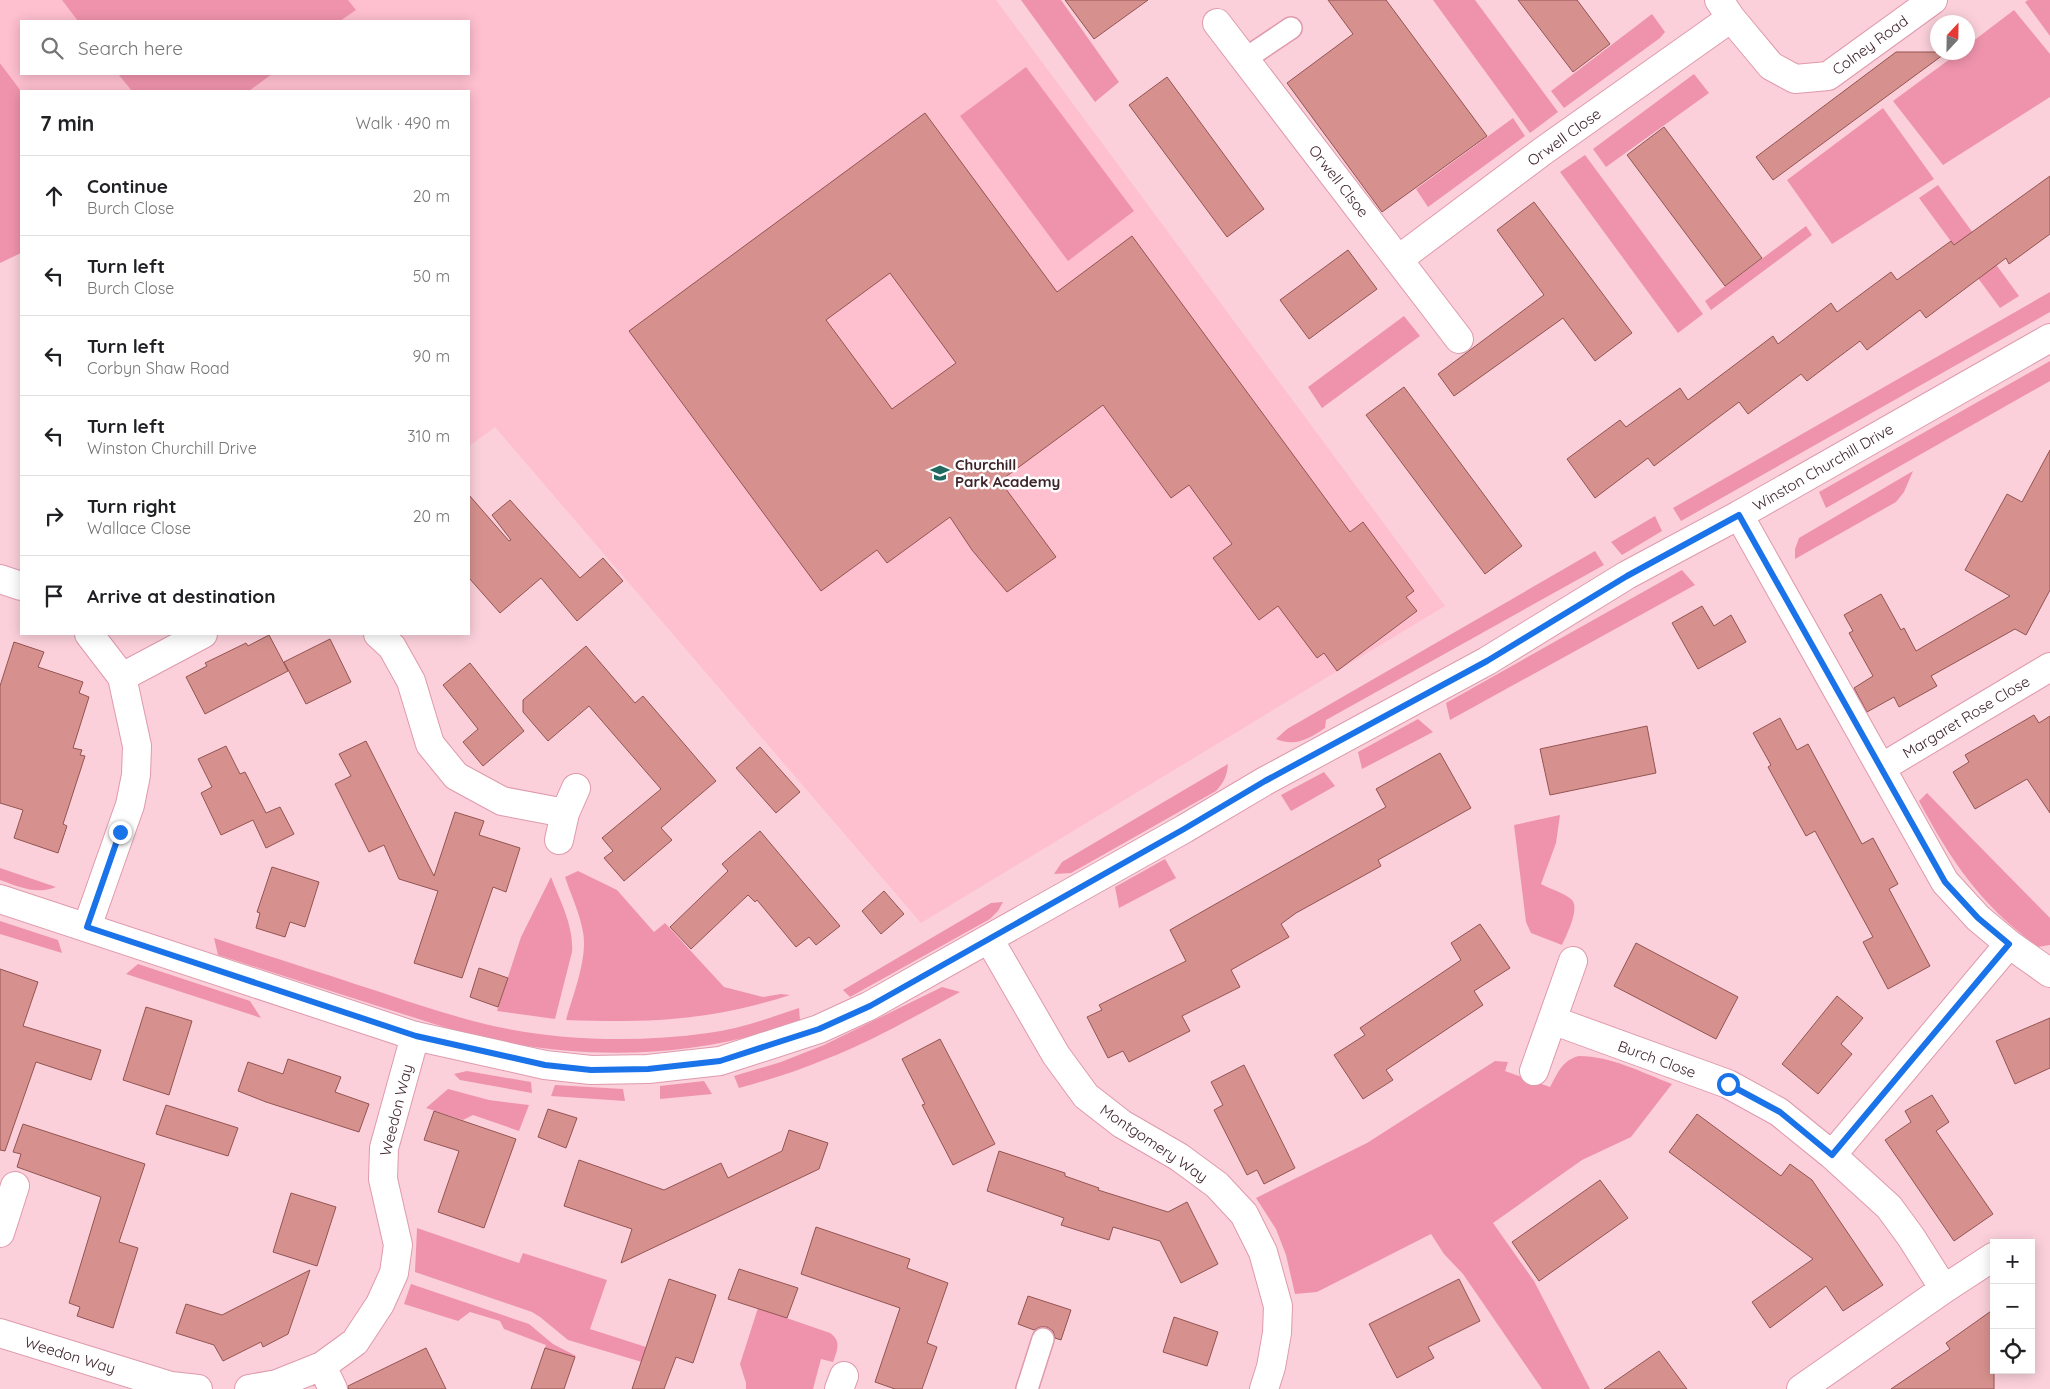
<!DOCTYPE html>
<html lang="en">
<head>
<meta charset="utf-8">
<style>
	:root { --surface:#fff; --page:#f2f2f2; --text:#202124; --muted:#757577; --line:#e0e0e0 }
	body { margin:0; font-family:Quicksand,sans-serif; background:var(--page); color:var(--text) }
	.controls { position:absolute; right:15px; bottom:15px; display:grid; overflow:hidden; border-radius:0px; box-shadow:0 2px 12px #0003 }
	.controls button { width:45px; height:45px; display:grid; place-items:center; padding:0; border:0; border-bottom:1px solid var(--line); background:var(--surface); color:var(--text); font:25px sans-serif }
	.compass { position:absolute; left:1930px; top:15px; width:45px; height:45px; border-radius:50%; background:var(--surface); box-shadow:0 2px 12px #0003; rotate:22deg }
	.stop { position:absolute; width:15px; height:15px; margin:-11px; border:4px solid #1a73e8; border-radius:50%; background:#fff }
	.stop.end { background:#1a73e8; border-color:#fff; box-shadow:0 1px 5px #0008 }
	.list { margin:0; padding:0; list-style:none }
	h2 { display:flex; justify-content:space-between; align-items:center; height:65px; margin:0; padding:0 20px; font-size:21px }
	h2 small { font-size:16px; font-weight:400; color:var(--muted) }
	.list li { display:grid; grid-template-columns:32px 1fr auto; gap:15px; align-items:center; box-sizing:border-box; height:80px; padding:0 20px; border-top:1px solid var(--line) }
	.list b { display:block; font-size:19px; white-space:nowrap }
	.list p { margin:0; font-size:16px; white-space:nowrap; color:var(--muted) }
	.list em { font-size:16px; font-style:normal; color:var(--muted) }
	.icon { flex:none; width:28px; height:28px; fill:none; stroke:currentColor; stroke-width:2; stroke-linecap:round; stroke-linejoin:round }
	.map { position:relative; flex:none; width:2050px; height:1389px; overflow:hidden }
	.search { position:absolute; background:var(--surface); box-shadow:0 2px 12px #0003; left:20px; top:20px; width:450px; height:55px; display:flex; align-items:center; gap:12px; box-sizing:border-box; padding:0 18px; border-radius:0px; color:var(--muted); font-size:19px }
	.panel { position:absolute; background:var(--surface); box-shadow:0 2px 12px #0003; left:20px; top:90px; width:450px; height:545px; border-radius:0px }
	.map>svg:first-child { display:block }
	.built { fill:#febfcf; fill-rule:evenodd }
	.green { fill:#ef93ac }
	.building { fill:#d6918e; stroke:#935452; fill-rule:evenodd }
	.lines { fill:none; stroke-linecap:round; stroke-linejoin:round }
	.lane-casing { stroke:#df9aac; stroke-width:24 }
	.street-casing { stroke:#df9aac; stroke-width:30 }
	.secondary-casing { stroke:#df9aac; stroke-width:30 }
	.lane { stroke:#fff; stroke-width:21 }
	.street { stroke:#fff; stroke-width:28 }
	.secondary { stroke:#fff; stroke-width:28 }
	.route { stroke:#1a73e8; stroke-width:6 }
	.labels { text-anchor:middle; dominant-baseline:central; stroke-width:5; stroke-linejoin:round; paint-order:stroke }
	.street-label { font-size:15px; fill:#3d232a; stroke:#fefefe }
	.poi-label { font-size:15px; font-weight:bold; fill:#3d232a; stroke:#fefefe; text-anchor:start }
</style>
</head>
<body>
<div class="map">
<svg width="2050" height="1389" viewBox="0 0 2050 1389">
	<rect width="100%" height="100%" fill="#fbd0da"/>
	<path class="built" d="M0 0H996L1445 606 921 923 495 427 469 446V91H21L0 62ZM21 21H469V74H21Z"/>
	<path class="green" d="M62 0H348L356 10 340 21H78Z
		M1021 0H1061L1119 82 1095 102Z
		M1433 0H1475L1558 112 1530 133Z
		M2028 0H2050V36L2025 2Z
		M2014 10 2050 54V97L1943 165 1893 101 1958 53 1968 52V45Z
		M1652 14 1665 32 1660 38 1564 108 1551 91Z
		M0 63 21 91V253L0 263Z
		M1026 67 1134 211 1068 261 960 116Z
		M118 74H272L249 91H132Z
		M1694 74 1709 93 1606 167 1593 149Z
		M1883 108 1934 179 1832 244 1787 180Z
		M1513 118 1525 136 1428 207 1416 189Z
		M1585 155 1703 314 1678 333 1560 172Z
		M1938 185 2019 296 2000 308 1919 198Z
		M1806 226 1812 235 1711 310 1705 301Z
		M2050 292V312L1681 521 1673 508Z
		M1404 316 1420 336 1322 408 1308 387Z
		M2050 361V381L1826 508 1819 492Z
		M1913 471 1904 492 1896 502 1795 559V549L1799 538Z
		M1655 516 1662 531 1622 555 1611 542Z
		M1595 551 1604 565 1326 720 1325 728C1309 739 1295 747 1276 739L1287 729Z
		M1682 570 1695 585 1450 720 1446 703Z
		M1418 719 1433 732 1362 769 1358 752Z
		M1228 764C1227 776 1224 782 1216 791L1071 873 1054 874 1062 862Z
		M1324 772 1335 786 1291 811 1281 795Z
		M1927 793 2050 918V945L2038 947C1981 905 1952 863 1919 801Z
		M1560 815 1556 843 1541 884C1550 889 1565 893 1572 900 1580 909 1566 936 1562 945L1531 933 1526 922 1514 825Z
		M1165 859 1176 878 1119 908 1115 887Z
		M0 868 56 887C36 895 20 887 0 880Z
		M578 871 617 890 654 932 665 923 724 987 763 997 781 994 790 995C710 1021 649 1023 566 1020 573 995 588 958 583 932 580 914 571 895 565 877Z
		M551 877C560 901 574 926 572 952L555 1019 497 1011 521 937Z
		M1003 902 998 911 990 919 850 997 843 990 991 903Z
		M0 921 58 940 62 953 0 934Z
		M214 938C261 954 308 968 355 984 399 998 443 1014 489 1025 560 1041 636 1043 708 1033 739 1029 769 1018 799 1008L800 1020C709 1055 610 1060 514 1044 471 1037 429 1022 387 1009 331 991 274 973 218 955Z
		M138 964 250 1001 261 1018 126 974Z
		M942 987 960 992C917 1015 873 1041 826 1059 798 1071 768 1080 739 1088L734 1076 781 1062 824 1045Z
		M1579 1056C1611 1056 1643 1073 1672 1084L1631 1137 1582 1160 1493 1223 1534 1281 1590 1389H1542L1463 1274 1444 1254 1431 1234 1317 1292 1295 1294 1286 1255 1276 1229 1256 1198 1367 1143 1495 1061 1508 1062 1505 1071 1550 1087C1558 1073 1562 1060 1579 1056Z
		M467 1071 531 1082 532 1093 460 1080 454 1074Z
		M704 1081 712 1094 660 1099V1086Z
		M555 1085 623 1089 625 1101 551 1096Z
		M448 1089 489 1100 529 1105 519 1131 473 1115 463 1120 426 1108Z
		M417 1228 519 1263 523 1253 607 1280 590 1329 646 1347 642 1362 568 1340 540 1317 532 1312 415 1272Z
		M411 1284 529 1324 553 1344 576 1356 575 1357 545 1348 546 1345 504 1329 500 1321 470 1312 458 1321 404 1304Z
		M758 1308 830 1333C842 1341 837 1351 833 1362L821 1359 813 1389H746V1383L740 1364Z"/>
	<path class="building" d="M1065 0H1148L1094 39Z
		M1328 0H1386L1487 136 1382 212 1287 83 1353 34Z
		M1518 0H1577L1610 44 1573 72Z
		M1896 52H1947L1773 180 1756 157Z
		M1167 77 1264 209 1227 237 1129 105Z
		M925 113 1057 292 1132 236 1350 532 1363 522 1414 591 1406 597 1417 611 1337 671 1324 653 1317 658 1278 606 1259 620 1213 558 1232 544 1189 485 1171 498 1103 405 1000 481 1056 557 1007 592 972 550 950 517 887 563 877 550 821 591 629 331ZM890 273 956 363 892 409 826 320Z
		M1664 127 1762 258 1725 286 1627 155Z
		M2050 176V234L2009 264 2006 258 1926 318 1920 310 1867 350 1860 341 1807 381 1801 374 1748 414 1739 402 1654 466 1648 458 1595 498 1567 459 1620 420 1626 427 1680 388 1688 400 1773 336 1778 344 1831 303 1837 312 1891 272 1897 280 1951 241 1954 245Z
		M1534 202 1632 333 1595 361 1563 318 1454 396 1438 374 1544 295 1497 230Z
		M1348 250 1377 289 1309 339 1280 300Z
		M1404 387 1522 546 1485 574 1366 415Z
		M2050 450V590L2026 635 2015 629 1931 676 1937 686 1899 707 1894 697 1867 712 1854 688 1873 676 1849 633 1853 631 1844 615 1881 594 1901 630 1904 628 1916 651 2010 596 1965 570 2007 494 2022 502Z
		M469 495 509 541 511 540 492 515 510 500 580 578 603 558 623 581 577 621 541 578 500 613 469 578Z
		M1702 606 1714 626 1731 615 1746 642 1698 669 1672 623Z
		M269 635 288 671 205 714 186 677 207 666 205 663 246 643 248 646Z
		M330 639 351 682 306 704 284 662Z
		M14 642 44 652 38 667 83 682 79 693 89 697 73 748 82 750 80 755 85 756 63 824 67 826 58 853 14 838 23 810 0 803V686Z
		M586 646 635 703 643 696 716 781 661 828 672 840 624 881 604 858 613 851 602 838 661 789 589 706 548 741 523 712V700Z
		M470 663 524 731 483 766 463 742 478 729 443 685Z
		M2034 715 2039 723 2050 716V813L2027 779 1975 809 1953 772 1969 762 1965 755Z
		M1780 718 1797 750 1808 744 1862 844 1873 838 1898 884 1889 889 1930 966 1888 989 1863 942 1873 937 1815 831 1806 836 1768 767 1771 765 1753 733Z
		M1647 726 1656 773 1550 795 1540 749Z
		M366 741 434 876 455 812 484 821 479 835 520 848 506 892 493 887 462 978 414 963 438 891 399 879 384 845 369 852 335 784 351 776 339 754Z
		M226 746 240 774 245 772 266 813 280 807 294 834 266 848 253 820 221 835 201 793 212 787 198 759Z
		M760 747 800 792 776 813 736 768Z
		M1440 753 1471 808 1378 860 1381 866 1296 913 1281 924 1289 937 1231 970 1240 987 1182 1016 1190 1031 1129 1062 1123 1051 1108 1058 1087 1017 1102 1010 1099 1005 1186 961 1170 930 1386 807 1376 789Z
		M760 831 840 926 816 945 809 937 796 947 757 900 755 902 748 895 691 949 670 927 728 871 722 864Z
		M272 867 319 882 305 927 290 922 285 937 256 928 260 913 257 912Z
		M884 891 904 914 881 934 862 911Z
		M1480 924 1510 968 1474 991 1483 1005 1386 1070 1393 1080 1363 1099 1334 1055 1365 1035 1360 1028 1461 960 1451 943Z
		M1636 943 1738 997 1716 1039 1614 986Z
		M479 968 508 978 498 1007 470 997Z
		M0 969 38 982 23 1026 101 1050 91 1080 36 1062 5 1151 0 1150Z
		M1837 996 1863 1018 1841 1044 1852 1054 1818 1094 1782 1064Z
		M146 1007 192 1021 169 1095 123 1080Z
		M2050 1018V1068L2015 1084 1996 1041Z
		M940 1039 995 1144 953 1165 922 1105 925 1104 902 1059Z
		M288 1059 341 1077 335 1092 369 1104 359 1132 266 1102 238 1091 248 1062 283 1074Z
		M1244 1065 1295 1168 1264 1184 1257 1170 1247 1175 1214 1110 1223 1105 1211 1082Z
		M1932 1095 1949 1122 1936 1131 1993 1214 1954 1241 1885 1140 1911 1122 1905 1111Z
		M166 1105 238 1128 228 1156 156 1134Z
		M548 1109 577 1118 566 1148 538 1137Z
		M434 1111 516 1139 484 1228 438 1212 459 1151 424 1140Z
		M1697 1114 1781 1176 1790 1164 1812 1180 1883 1285 1843 1311 1826 1286 1770 1328 1752 1302 1813 1259 1669 1152Z
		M23 1124 145 1164 119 1242 138 1248 113 1328 77 1316 80 1307 69 1303 101 1197 17 1167 21 1154 13 1152Z
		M789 1130 828 1143 819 1169 621 1263 632 1229 564 1206 579 1160 664 1190 721 1163 728 1178 782 1151Z
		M999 1151 1065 1173V1176L1099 1188 1098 1190 1168 1212 1187 1202 1218 1264 1181 1283 1160 1241 1113 1227 1109 1240 1061 1225 1064 1218 987 1191Z
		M1600 1180 1628 1218 1539 1281 1512 1242Z
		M291 1193 336 1207 317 1266 273 1252Z
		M816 1227 910 1259 907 1268 948 1283 927 1343 937 1347 922 1389H895L875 1382 900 1308 801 1274Z
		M739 1269 798 1288 787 1318 728 1299Z
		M310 1270 288 1334 263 1347 261 1342 223 1361 214 1345 176 1333 186 1304 222 1315Z
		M669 1279 716 1295 693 1363 676 1357 664 1389H632Z
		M1459 1279 1480 1321 1428 1347 1434 1358 1397 1378 1369 1324Z
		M1028 1296 1071 1310 1061 1340 1055 1338 1053 1331 1047 1327H1040L1034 1330 1018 1324Z
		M1994 1309V1389H1891L1950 1349 1946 1343Z
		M1174 1317 1218 1332 1207 1366 1163 1352Z
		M426 1348 446 1389H348V1386Z
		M545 1348 575 1357 564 1389H531Z
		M1659 1351 1687 1389H1604Z"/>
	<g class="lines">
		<g class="lane-casing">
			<path id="lane" d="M1245 59 1291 28
				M1027 1389 1043 1339"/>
		</g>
		<g class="street-casing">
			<path id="street" d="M1719 0 1731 18 1771 66 1795 79 1828 76 1933 0
				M1217 23 1459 339
				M1399 259 1543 151 1731 18
				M1739 515 1945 882 1978 918 2009 944 2050 973
				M0 579 21 586
				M378 634 392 647 411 681 430 744 456 776 502 801 565 813 576 788
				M122 677 203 634
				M1881 768 2050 667
				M559 840 565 813
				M87 927 130 805 136 775 137 746 122 677 89 634
				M989 939 1056 1055 1086 1096 1122 1124 1179 1157 1217 1185 1244 1214 1263 1252 1278 1306 1277 1333 1271 1367 1264 1389
				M1552 1020 1728 1084 1779 1112 1832 1155 1889 1207 1911 1237 1944 1289
				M1534 1071 1573 961
				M1832 1155 2009 944
				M0 1233 15 1186
				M0 1333 171 1386 198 1389
				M322 1366 333 1389
				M249 1389 277 1384 322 1366 355 1342 380 1304 394 1273 398 1245 383 1179 384 1148 415 1036
				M839 1389 844 1376
				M1801 1389 1944 1289 1993 1257"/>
		</g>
		<g class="secondary-casing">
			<path id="secondary" d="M0 899 415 1036 545 1065 591 1070 648 1069 720 1061 819 1029 869 1006 1184 829 1265 781 1487 661 1627 575 1739 515 2050 338"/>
		</g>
		<use href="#lane" class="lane"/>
		<use href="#street" class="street"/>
		<use href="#secondary" class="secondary"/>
	</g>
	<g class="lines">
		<path class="route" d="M120 832 87 927 416 1036 545 1065 591 1070 648 1069 720 1061 819 1029 870 1006 1184 829 1265 781 1487 661 1627 576 1739 515 1945 882 1978 918 2009 944 1832 1155 1780 1112 1728 1084"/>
	</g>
	<defs>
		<g id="school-bare" transform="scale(1.5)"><path d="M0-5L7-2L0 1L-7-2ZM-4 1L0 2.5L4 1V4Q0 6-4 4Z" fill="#21695f" stroke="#fefefe" stroke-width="2.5" paint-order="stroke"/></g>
	</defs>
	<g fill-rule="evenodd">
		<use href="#school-bare" x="940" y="473"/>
	</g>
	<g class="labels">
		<g class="street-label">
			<text transform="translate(1870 45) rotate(-36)">Colney Road</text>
			<text transform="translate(1564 137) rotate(-36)">Orwell Close</text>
			<text transform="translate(1339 181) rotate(52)">Orwell Clsoe</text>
			<text transform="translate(1823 467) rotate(-30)">Winston Churchill Drive</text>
			<text transform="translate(1966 717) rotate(-31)">Margaret Rose Close</text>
			<text transform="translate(1657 1059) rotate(20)">Burch Close</text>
			<text transform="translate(396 1110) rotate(-76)">Weedon Way</text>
			<text transform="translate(1154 1143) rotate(34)">Montgomery Way</text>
			<text transform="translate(70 1355) rotate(17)">Weedon Way</text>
		</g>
		<g class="poi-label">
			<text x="955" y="464">Churchill<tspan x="955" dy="17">Park Academy</tspan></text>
		</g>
	</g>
</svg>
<div class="controls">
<button>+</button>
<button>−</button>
<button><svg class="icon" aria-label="locate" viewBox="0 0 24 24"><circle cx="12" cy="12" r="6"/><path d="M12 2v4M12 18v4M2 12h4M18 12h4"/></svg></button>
</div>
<svg class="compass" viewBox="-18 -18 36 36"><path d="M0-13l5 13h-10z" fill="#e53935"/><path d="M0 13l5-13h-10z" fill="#757577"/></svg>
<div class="stop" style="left:1728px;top:1084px"></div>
<div class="stop end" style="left:120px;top:832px"></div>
<div class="search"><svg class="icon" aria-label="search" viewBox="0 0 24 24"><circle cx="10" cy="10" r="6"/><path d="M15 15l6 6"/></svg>Search here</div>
<section class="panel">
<h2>7 min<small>Walk · 490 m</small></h2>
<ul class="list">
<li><svg class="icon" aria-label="ahead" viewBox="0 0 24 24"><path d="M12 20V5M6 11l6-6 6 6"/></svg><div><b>Continue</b><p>Burch Close</p></div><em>20 m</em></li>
<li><svg class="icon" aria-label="left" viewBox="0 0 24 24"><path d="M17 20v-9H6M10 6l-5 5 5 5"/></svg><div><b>Turn left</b><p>Burch Close</p></div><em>50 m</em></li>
<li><svg class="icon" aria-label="left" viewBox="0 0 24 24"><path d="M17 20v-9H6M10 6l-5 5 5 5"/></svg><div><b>Turn left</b><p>Corbyn Shaw Road</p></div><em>90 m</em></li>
<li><svg class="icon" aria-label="left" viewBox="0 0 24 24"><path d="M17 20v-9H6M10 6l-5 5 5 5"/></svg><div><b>Turn left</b><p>Winston Churchill Drive</p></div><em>310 m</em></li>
<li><svg class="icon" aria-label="right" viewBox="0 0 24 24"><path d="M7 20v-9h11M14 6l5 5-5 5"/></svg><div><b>Turn right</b><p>Wallace Close</p></div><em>20 m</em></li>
<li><svg class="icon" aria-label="arrive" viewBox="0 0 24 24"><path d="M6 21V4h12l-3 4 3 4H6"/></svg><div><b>Arrive at destination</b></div></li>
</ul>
</section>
</div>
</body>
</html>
